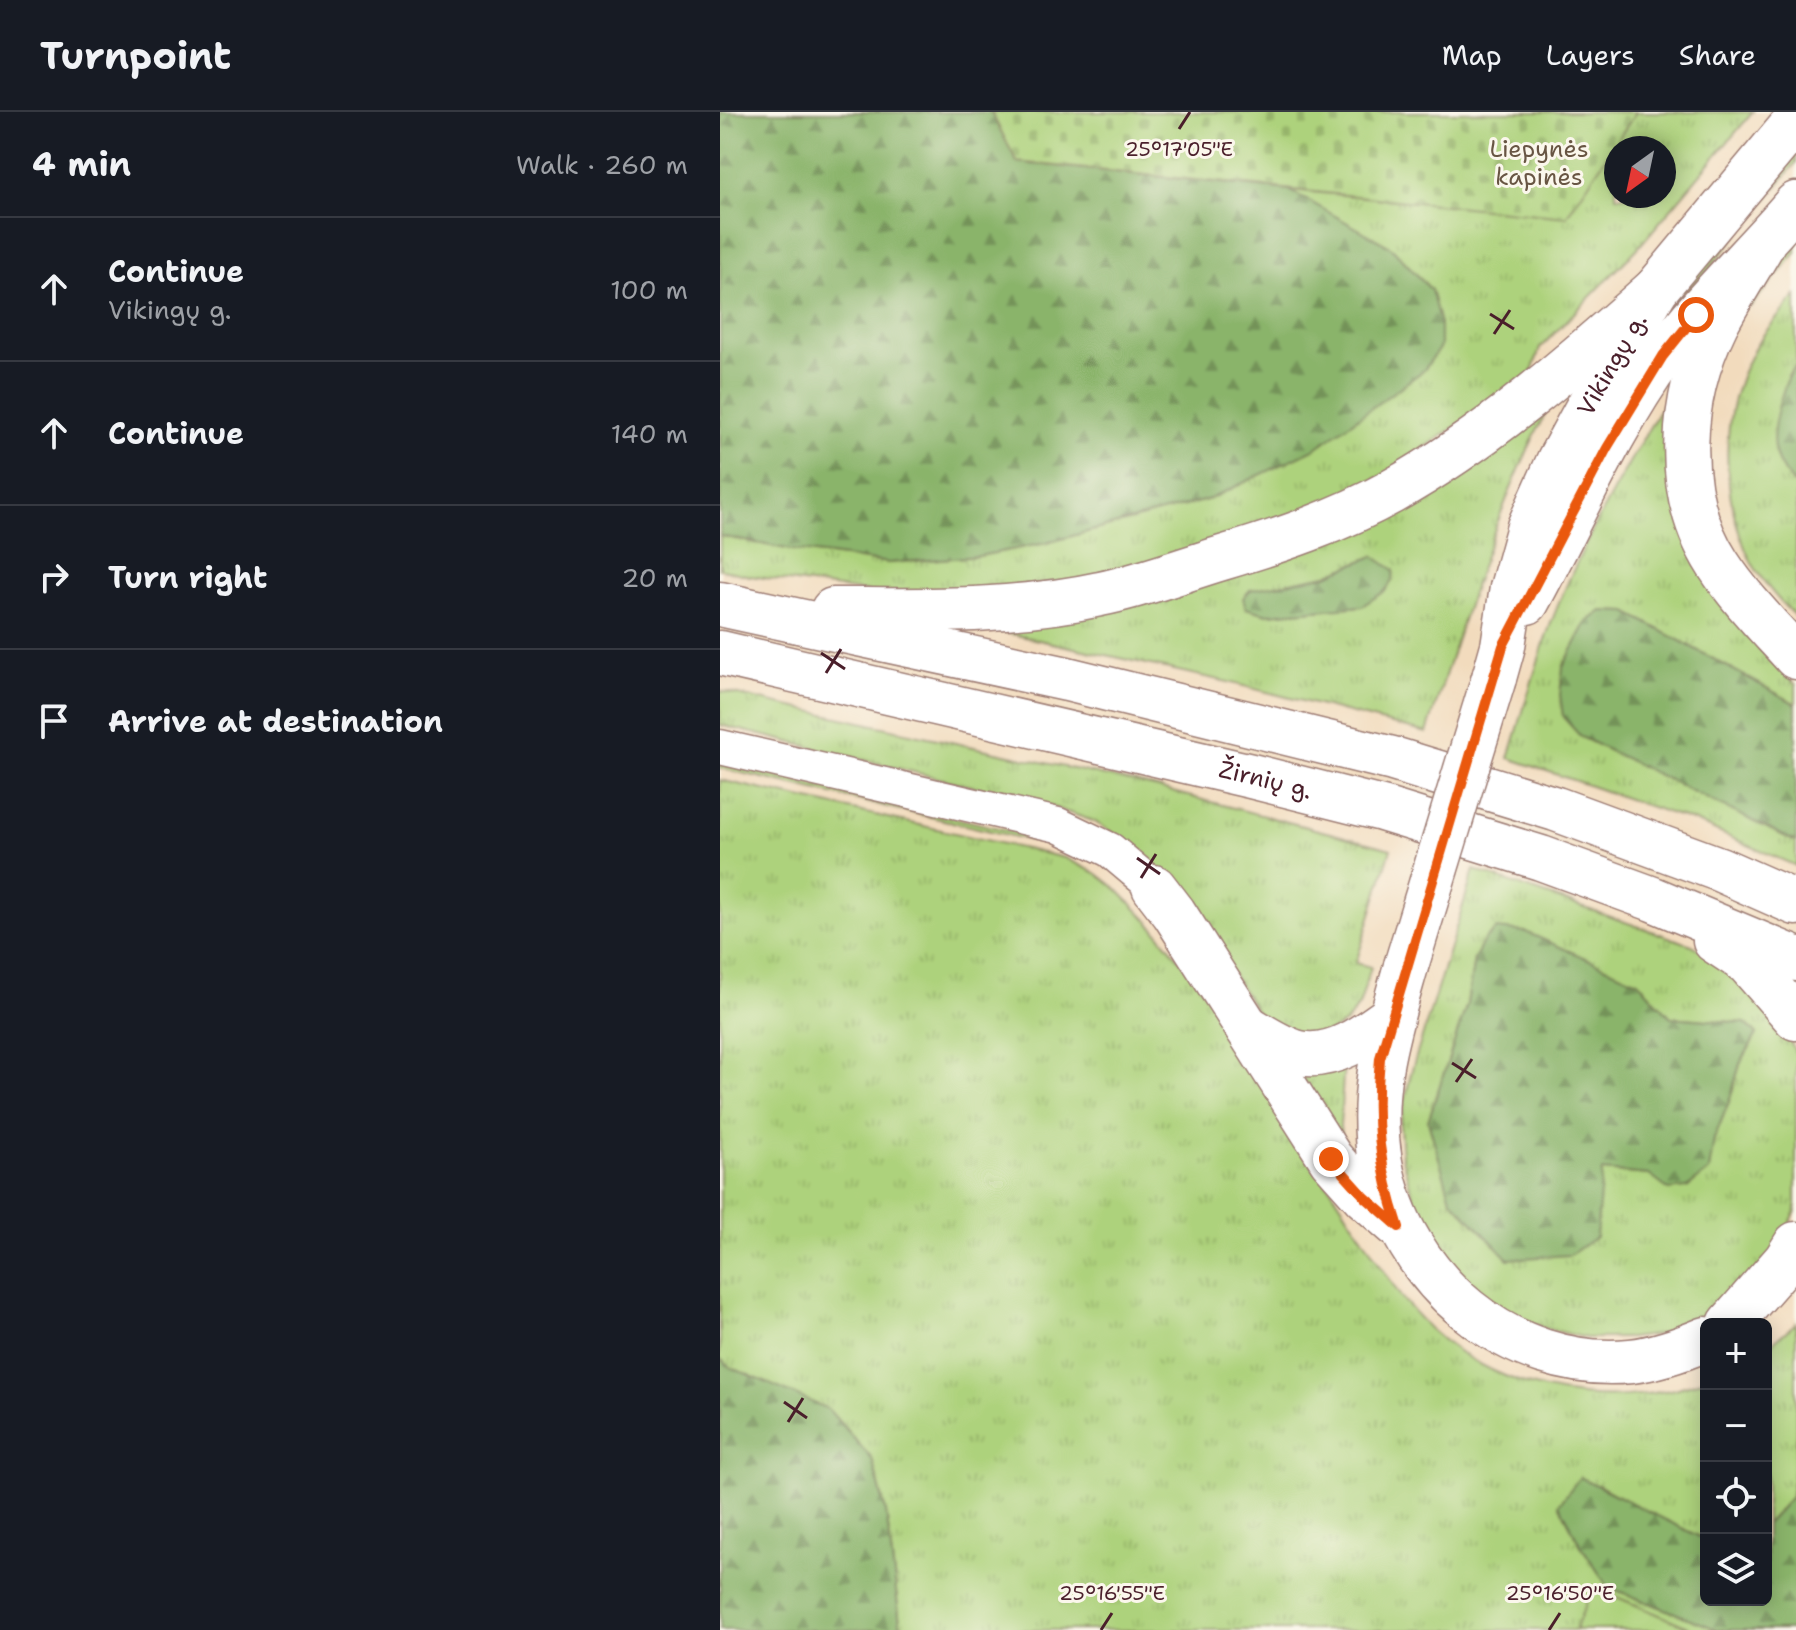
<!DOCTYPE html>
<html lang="en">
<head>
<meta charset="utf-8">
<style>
	:root { --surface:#171b24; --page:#20242c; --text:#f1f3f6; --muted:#9ea1a6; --line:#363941 }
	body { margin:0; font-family:"Shantell Sans",sans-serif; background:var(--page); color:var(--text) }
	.controls { position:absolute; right:24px; bottom:24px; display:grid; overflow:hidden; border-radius:12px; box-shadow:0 4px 20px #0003 }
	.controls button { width:72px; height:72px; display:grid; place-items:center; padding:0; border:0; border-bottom:2px solid var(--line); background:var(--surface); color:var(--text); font:40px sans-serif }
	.compass { position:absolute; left:884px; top:24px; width:72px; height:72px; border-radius:50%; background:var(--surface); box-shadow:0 4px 20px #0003; rotate:213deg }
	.stop { position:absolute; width:24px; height:24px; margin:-18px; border:6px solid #ea580c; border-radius:50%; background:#fff }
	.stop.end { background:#ea580c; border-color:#fff; box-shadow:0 2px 8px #0008 }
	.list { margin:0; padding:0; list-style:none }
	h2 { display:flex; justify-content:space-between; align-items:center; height:104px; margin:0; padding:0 32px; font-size:34px }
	h2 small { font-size:26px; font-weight:400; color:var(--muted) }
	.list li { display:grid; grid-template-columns:52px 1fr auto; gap:24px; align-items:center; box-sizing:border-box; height:144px; padding:0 32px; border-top:2px solid var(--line) }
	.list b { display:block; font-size:30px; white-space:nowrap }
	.list p { margin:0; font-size:26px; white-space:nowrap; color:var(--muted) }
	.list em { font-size:26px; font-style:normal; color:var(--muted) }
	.icon { flex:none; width:44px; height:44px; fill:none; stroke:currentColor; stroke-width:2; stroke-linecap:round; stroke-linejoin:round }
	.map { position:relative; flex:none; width:1076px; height:1518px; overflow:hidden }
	header { display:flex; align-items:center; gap:48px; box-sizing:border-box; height:112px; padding:0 40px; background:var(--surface); border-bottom:2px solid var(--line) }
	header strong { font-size:38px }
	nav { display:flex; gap:44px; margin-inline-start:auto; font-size:28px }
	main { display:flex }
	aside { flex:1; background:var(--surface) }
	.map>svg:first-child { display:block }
	.grass { fill:url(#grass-tufts); stroke:#7c7853; stroke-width:2; fill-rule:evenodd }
	.forest { fill:url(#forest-firs); stroke:#6a6a4b; stroke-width:2 }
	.cemetery { fill:url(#cemetery-stones); stroke:#7c7853; stroke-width:2 }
	.park { fill:#add27b; stroke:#7c7853; stroke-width:2 }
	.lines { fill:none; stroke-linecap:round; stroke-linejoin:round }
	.street-casing { stroke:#9e7d74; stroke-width:37 }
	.primary-casing { stroke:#9e7d74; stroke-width:47 }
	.highway-casing { stroke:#9e7d74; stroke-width:47 }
	.street { stroke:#fff; stroke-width:34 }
	.primary { stroke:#fff; stroke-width:44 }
	.highway { stroke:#fff; stroke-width:44 }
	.primary-bridge-casing { stroke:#9e7d74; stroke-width:47; stroke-linecap:butt }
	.primary-bridge { stroke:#fff; stroke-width:44 }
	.route { stroke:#ea580c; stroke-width:10 }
	.ticks { fill:none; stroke:#4a1f2b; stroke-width:3 }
	.labels { text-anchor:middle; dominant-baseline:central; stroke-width:6; stroke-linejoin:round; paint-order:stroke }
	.park-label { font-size:24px; fill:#685543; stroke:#fbf7ec }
	.street-label { font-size:24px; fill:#4a1f2b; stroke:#fbf7ec }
	.ticks-label { font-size:20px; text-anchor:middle; fill:#4a1f2b; stroke:#fbf7ec; stroke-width:6; stroke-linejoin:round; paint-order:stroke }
</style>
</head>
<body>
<header>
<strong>Turnpoint</strong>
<nav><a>Map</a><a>Layers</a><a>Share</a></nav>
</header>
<main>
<aside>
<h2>4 min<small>Walk · 260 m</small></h2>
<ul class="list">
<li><svg class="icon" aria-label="ahead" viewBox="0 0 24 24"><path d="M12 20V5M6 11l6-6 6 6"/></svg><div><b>Continue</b><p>Vikingų g.</p></div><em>100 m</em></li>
<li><svg class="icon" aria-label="ahead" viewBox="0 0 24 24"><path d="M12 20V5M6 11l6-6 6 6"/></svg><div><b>Continue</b></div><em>140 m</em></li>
<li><svg class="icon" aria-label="right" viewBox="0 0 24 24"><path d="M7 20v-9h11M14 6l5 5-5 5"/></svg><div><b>Turn right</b></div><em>20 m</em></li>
<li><svg class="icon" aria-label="arrive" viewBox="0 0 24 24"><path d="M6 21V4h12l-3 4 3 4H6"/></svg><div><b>Arrive at destination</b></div></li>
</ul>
</aside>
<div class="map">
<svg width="1076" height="1518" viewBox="0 0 1076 1518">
	<defs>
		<pattern id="grass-tufts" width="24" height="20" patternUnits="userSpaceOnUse" patternTransform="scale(2)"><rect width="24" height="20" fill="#add27b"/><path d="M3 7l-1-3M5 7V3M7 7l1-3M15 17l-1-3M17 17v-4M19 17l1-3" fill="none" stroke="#96b46a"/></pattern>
		<pattern id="forest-firs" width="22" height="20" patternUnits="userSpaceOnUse" patternTransform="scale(2)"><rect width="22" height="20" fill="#8ab46b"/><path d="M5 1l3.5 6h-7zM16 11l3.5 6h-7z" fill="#739258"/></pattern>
		<pattern id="cemetery-stones" width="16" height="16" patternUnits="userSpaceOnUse" patternTransform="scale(2)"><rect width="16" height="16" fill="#add27b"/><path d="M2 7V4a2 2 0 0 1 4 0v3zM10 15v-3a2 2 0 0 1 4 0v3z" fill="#96b46a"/></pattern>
	</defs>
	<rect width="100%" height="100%" fill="#fbf7ec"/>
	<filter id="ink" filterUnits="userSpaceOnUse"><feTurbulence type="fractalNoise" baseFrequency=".0125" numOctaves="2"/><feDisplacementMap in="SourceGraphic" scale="16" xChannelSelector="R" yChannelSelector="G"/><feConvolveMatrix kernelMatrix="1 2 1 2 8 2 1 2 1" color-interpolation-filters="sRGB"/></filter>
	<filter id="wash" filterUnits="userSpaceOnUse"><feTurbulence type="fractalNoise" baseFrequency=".006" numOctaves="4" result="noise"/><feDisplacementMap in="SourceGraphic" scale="32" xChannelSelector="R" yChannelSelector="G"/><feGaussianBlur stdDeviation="1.8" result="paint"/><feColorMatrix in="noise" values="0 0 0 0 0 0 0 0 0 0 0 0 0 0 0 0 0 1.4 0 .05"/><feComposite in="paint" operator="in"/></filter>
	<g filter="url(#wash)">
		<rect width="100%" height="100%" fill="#f2dbbd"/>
		<path class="grass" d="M916 0H1033L917 137 820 236 811 263 666 362 585 403 392 465 283 476 157 481 30 464 0 457V424L72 438 169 451 259 444 326 431 490 387 711 178 672 136 569 78 846 104ZM896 36H944V84H896Z
			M1076 31V51L960 192 908 268 939 206Z
			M1076 128V141L1030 195 1024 191Z
			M1076 184V253L1068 263 1072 370 1076 373V505C1056 487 1035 461 1025 436 1001 377 1000 300 1031 243 1042 221 1060 203 1076 184Z
			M958 267 998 489 1026 523 1076 573V592L907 500 882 499 861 625 1076 730V754L975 710 789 646C803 601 815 555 831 511 864 425 911 346 958 267Z
			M829 294C775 399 742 510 707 621L508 570 251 513 756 348 762 350 771 343V336ZM654 444 642 494 548 502 526 496 530 478 607 463Z
			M0 579 426 673 671 737 636 851 651 855 639 894 624 912 600 925 580 926 539 903 449 768 411 732 373 709 317 690 0 613Z
			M0 651 325 727 332 731 331 733 0 656Z
			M0 668 345 746 376 761 398 778 430 811 475 866 681 1185C691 1196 700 1207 710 1217 783 1284 896 1302 986 1267V1428L923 1398 878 1373 839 1392 860 1432 888 1475 999 1518H181L166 1400 152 1347 48 1272 10 1255 0 1247Z
			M754 758 972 833 1008 854 1058 904 1076 942V1099L1057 1137 1010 1188 982 1206 942 1222 910 1226H866L824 1216 791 1202 757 1179 730 1152 711 1123 693 1085 682 1046 680 1012 691 961ZM754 847 917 869 951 905 1025 911 1037 922 1020 952 1010 987 994 1027 988 1059 929 1063 882 1059 708 1009 747 892Z
			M624 949 620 1014 622 1038 576 957Z
			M1076 1211V1339L1071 1385 1046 1412V1236Z"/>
		<path class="forest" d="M0 0H271L297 50 569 78 672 136 711 178 720 212V235L704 258 596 336 490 387 326 431 259 444 169 451 72 438 0 424Z
			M1076 253V373C1048 348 1050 322 1060 289 1064 276 1067 265 1076 253Z
			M654 444 674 458 673 468 665 479 642 494 548 502 526 496 523 486 530 478 607 463Z
			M882 499 907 500 1076 592V730L861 625 843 605 840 583 843 555 867 510Z
			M776 817 806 820 918 869 951 905 1025 911 1037 922 1020 952 1010 987 994 1027 989 1059 967 1076 949 1078 929 1063 882 1059 876 1125 850 1143 788 1147 731 1087 708 1009 747 892 754 847 764 828Z
			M0 1247 10 1255 108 1297 152 1347 166 1400 181 1518H0Z
			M1076 1339V1518H999L888 1475 860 1432 839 1392 860 1365 986 1428V1488H1046V1412L1071 1385Z"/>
		<path class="cemetery" d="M271 0H916L846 105 297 50Z"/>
		<path class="park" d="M873 1475 968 1515 966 1518H855Z"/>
	</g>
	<g filter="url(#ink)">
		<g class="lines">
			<g class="street-casing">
				<path id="street" d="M0 635 338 713 390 738 434 775"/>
			</g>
			<g class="primary-casing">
				<g id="primary">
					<path d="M807 490C852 408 888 320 943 244 982 189 1033 143 1076 92"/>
					<path id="s1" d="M774 566 783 534 792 476 809 415 839 348 876 280 936 177 1076 9"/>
					<path d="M434 775 454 801 611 1047 645 1085 677 1113"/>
					<path d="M686 854C667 922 648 978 660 1050 680 1167 790 1261 911 1249 937 1246 962 1237 986 1227"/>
					<path d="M527 915C543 924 561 937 579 941 613 948 646 923 672 904"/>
				</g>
			</g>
			<g class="highway-casing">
				<g id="highway">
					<path d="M1042 133C1027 159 1010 185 996 212 960 285 952 381 998 452 1020 486 1049 515 1076 545"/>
					<path d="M0 492 347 567 673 647 836 697 999 757 1076 791"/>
					<path d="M113 498C201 498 293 501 380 482 421 474 462 458 502 446 559 429 619 409 671 380 769 325 853 251 936 177"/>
					<path id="s2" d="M0 541 531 664 662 697 821 746 933 787 1076 847"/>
					<path d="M995 829 1028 851 1076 906"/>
					<path d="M1010 1212 1066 1148 1076 1132"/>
				</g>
			</g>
			<use href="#street" class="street"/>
			<use href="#primary" class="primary"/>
			<use href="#highway" class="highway"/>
			<g class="primary-bridge-casing">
				<path id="primary-bridge" d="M686 854 774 566"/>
			</g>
			<use href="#primary-bridge" class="primary-bridge"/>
		</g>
	</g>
	<g class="lines" filter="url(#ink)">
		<path class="route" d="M611 1047 645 1085 679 1115C659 1055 654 1009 660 946L783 534 887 336 943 244 976 203"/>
	</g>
	<path class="ticks" d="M459 17 470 0M770 202 794 217M774 222 790 198M101 541 125 557M106 561 121 537M417 746 440 762M421 766 436 742M732 951 756 966M736 970 752 947M64 1290 87 1306M68 1310 83 1286M381 1518 392 1501M829 1518 840 1501"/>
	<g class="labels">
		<g class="park-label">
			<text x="819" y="37">Liepynės<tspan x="819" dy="28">kapinės</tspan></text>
		</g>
		<g class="street-label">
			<text stroke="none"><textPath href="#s1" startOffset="338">Vikingų g.</textPath></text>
			<text stroke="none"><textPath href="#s2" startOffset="560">Žirnių g.</textPath></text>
		</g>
	</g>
	<g class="ticks-label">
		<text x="459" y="44">25°17'05"E</text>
		<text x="392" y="1488">25°16'55"E</text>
		<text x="840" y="1488">25°16'50"E</text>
	</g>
</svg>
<div class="controls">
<button>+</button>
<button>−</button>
<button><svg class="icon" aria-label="locate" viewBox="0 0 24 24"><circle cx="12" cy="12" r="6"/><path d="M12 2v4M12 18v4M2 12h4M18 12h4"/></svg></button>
<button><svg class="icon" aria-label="layers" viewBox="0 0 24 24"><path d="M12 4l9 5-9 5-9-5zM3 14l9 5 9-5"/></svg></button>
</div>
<svg class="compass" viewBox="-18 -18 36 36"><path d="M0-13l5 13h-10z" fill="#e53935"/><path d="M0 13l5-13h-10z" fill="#9ea1a6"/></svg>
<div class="stop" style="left:976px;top:203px"></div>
<div class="stop end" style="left:611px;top:1047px"></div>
</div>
</main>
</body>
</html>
